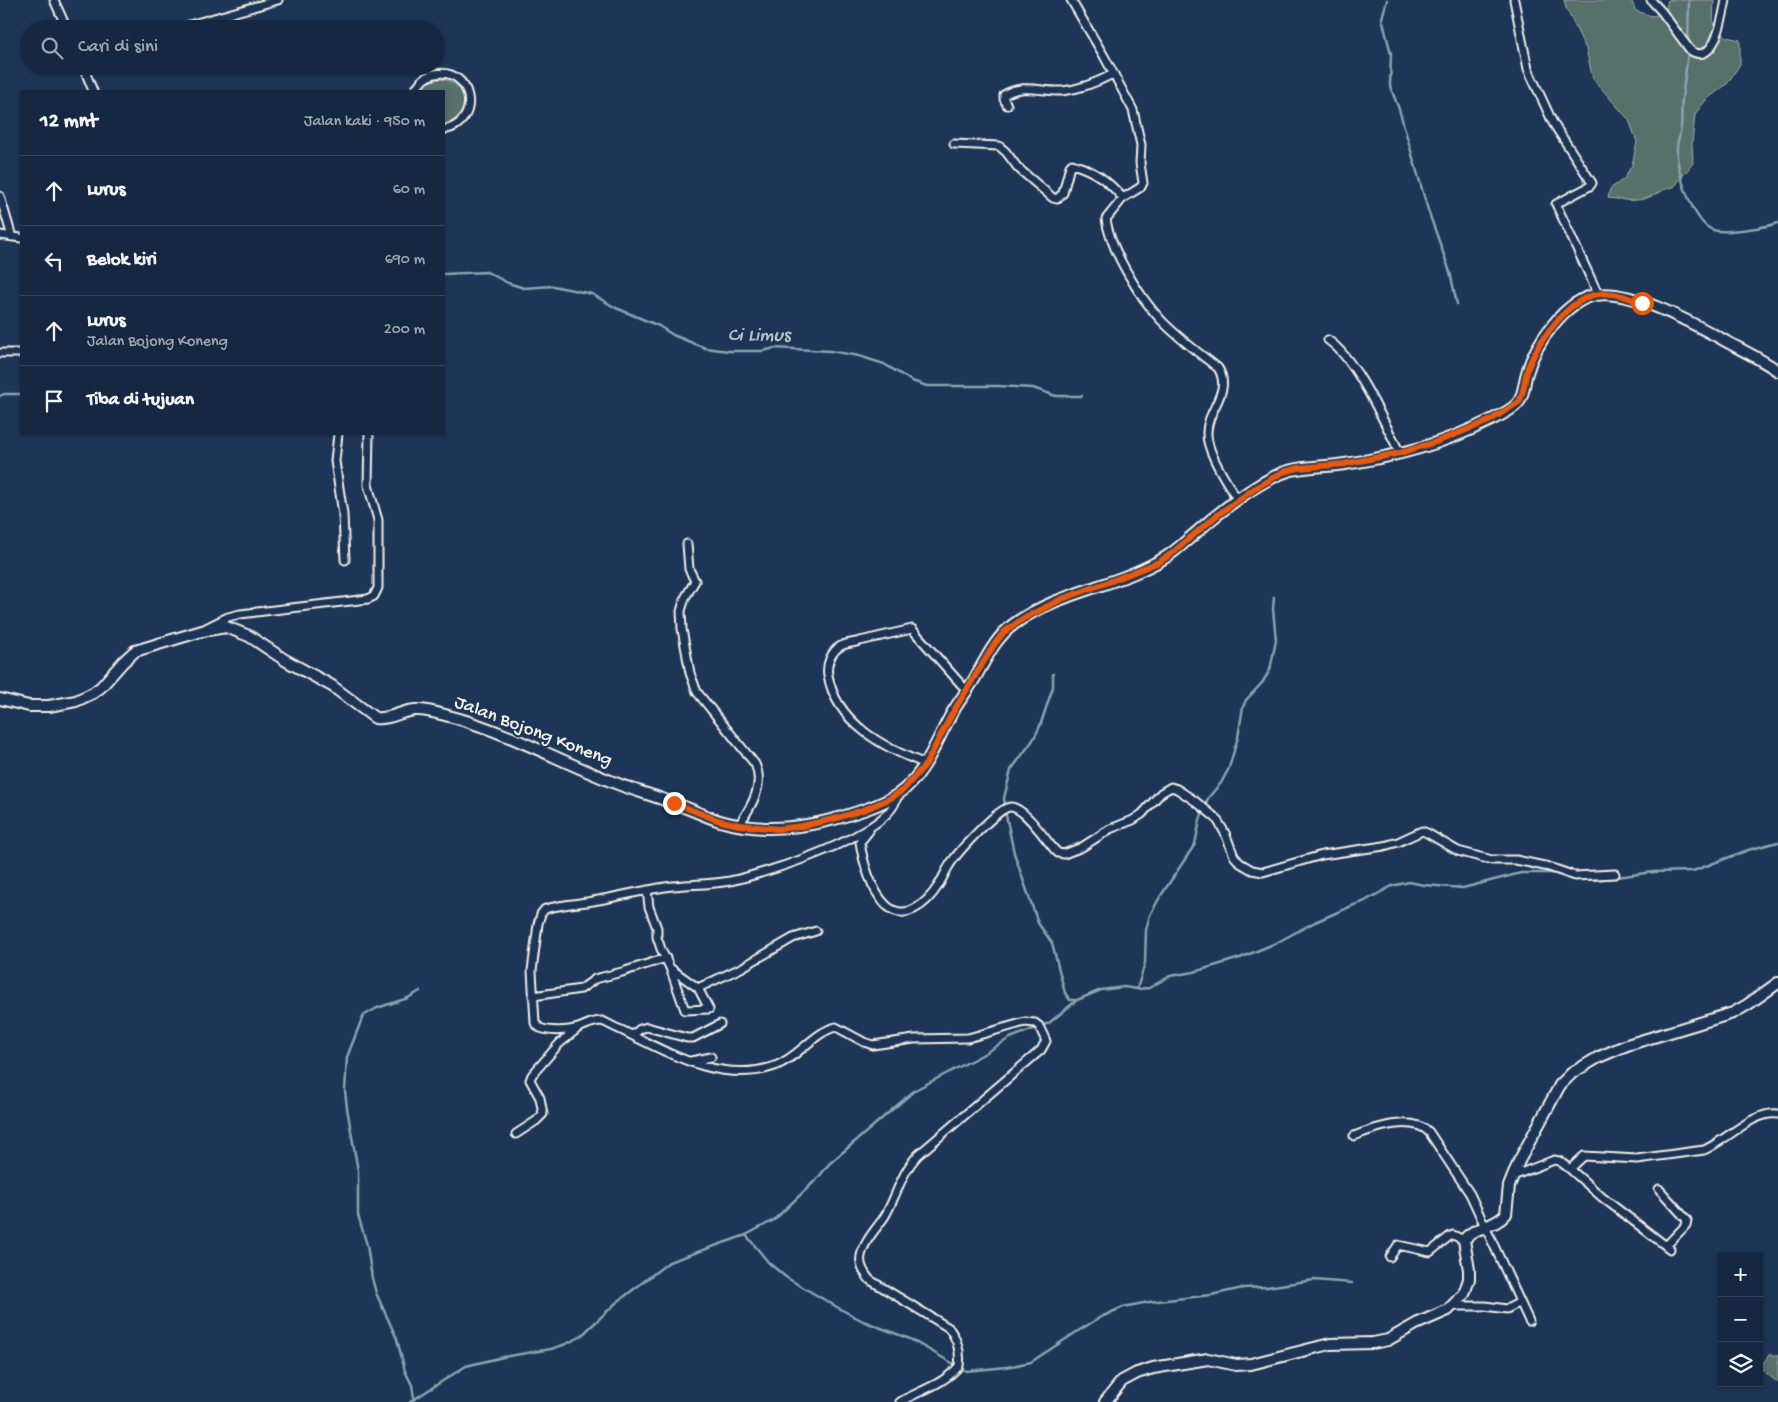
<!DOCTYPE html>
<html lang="id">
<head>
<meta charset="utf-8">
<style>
	:root { --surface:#162841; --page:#23344c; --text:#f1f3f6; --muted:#9ea6b1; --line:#35445a }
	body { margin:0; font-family:"Gochi Hand",sans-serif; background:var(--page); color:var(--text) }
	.controls { position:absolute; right:15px; bottom:15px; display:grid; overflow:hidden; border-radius:0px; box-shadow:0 1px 4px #0004 }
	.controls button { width:45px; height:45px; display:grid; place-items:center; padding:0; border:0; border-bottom:1px solid var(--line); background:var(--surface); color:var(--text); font:25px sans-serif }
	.stop { position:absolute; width:15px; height:15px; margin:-11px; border:4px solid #ea580c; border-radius:50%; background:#fff }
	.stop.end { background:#ea580c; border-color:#fff; box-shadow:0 1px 5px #0008 }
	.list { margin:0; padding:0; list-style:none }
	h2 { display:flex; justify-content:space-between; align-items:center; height:65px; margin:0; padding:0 20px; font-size:21px }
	h2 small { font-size:16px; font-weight:400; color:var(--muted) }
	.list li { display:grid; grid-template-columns:32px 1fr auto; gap:15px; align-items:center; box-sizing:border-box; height:70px; padding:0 20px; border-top:1px solid var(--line) }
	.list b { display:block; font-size:19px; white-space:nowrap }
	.list p { margin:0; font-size:16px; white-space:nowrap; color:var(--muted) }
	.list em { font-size:16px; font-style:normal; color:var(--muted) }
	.icon { flex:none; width:28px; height:28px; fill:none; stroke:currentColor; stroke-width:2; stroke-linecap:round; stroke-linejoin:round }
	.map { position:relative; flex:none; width:1778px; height:1402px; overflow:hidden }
	.search { position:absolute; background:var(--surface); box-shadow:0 1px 4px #0004; left:20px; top:20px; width:425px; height:55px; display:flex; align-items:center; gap:12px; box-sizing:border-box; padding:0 18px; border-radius:28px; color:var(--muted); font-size:19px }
	.panel { position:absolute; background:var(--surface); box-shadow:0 1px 4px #0004; left:20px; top:90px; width:425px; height:345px; border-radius:0px }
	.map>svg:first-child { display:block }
	.green { fill:#576f6b; stroke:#a6b0aa }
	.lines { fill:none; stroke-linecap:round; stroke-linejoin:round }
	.stream { stroke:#8aa3b0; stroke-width:2.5 }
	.street-casing { stroke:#f4f1e8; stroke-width:11 }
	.secondary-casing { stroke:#f4f1e8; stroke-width:14 }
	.street { stroke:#1d3557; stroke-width:7 }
	.secondary { stroke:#1d3557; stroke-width:10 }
	.route { stroke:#ea580c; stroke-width:6 }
	.labels { text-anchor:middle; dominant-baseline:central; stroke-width:4.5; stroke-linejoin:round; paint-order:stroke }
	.street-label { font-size:19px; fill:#f4f1e8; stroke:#1d3557 }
	.water-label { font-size:20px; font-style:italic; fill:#b6c4c7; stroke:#1d3557 }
</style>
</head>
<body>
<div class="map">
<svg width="1778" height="1402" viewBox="0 0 1778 1402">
	<rect width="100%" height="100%" fill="#1d3557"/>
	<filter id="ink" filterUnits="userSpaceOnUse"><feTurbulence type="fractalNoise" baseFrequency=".02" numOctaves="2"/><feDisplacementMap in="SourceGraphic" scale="10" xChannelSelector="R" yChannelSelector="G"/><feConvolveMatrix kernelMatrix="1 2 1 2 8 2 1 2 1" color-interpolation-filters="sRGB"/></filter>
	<g filter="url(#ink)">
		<path class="green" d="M1564 0H1631L1636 11 1652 16 1665 13 1668 0H1714L1713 24 1727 37 1740 40V64L1727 84 1706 100 1695 114 1692 144 1693 163 1674 187C1665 188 1660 192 1652 196 1637 203 1624 200 1608 198L1610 189 1624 179 1632 165 1637 142 1629 120 1593 79 1586 49 1566 8Z
			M439 79C469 80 473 118 444 124V91H421L429 82Z
			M1770 1355H1778V1383L1759 1367Z"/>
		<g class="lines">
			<path class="stream" d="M1387 0 1382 18 1391 54 1390 86 1399 109 1428 210 1450 272 1457 304
				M1688 43 1689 0
				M1688 49C1687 66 1684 82 1682 99 1681 108 1682 117 1681 126 1681 133 1677 141 1677 148 1675 168 1693 223 1713 230 1724 234 1767 227 1778 223
				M444 274 487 272 508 283 524 288 553 286 592 294 616 308 659 326 673 335 705 348 728 351H763L775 348 830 351 859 356 884 364 912 381 927 386H998L1033 388 1056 396H1082
				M0 396 4 394H21
				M1053 674V687L1040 726 1033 740 1011 770 1004 798 1006 815 1014 853 1038 923 1052 943 1065 993 1070 1000H1075
				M1580 879 1596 880 1653 872 1693 871 1748 850 1778 842
				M1137 989 1145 963 1146 930 1150 915 1160 897 1195 844 1200 820 1208 798 1221 783 1229 768 1238 737 1243 707 1246 700 1262 683 1270 670 1276 640 1273 609 1274 597
				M746 1235 769 1263 787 1278 842 1310 863 1321 910 1339 966 1371 1007 1367 1031 1362 1078 1331 1099 1318 1123 1307 1149 1302 1211 1295 1243 1288 1267 1287 1314 1280 1352 1283
				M414 1398 412 1385 405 1371 397 1339 376 1293 372 1278 367 1245 358 1215V1171L347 1108 345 1091 347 1057 363 1016 377 1008 408 998 420 991
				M410 1402 466 1366 503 1357 551 1349 566 1344 580 1337 616 1303 669 1262 746 1235 774 1220 818 1178 829 1164 915 1090 982 1055 1010 1038 1049 1023 1077 1000 1101 990 1124 987 1137 989 1149 988 1170 976 1194 972 1240 958 1276 943 1315 922 1354 905 1363 902 1392 886 1409 882 1424 885 1463 888 1521 873H1551L1563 875"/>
			<g class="street-casing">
				<path id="street" d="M54 0 67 29
					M1071 0 1104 56 1133 110 1141 145 1140 163 1143 183 1141 187 1123 198 1106 219C1110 249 1140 298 1161 320 1178 338 1199 353 1218 368 1233 392 1206 410 1207 434 1207 452 1228 485 1238 500
					M1514 0 1528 69 1553 123 1592 183 1590 186 1556 204 1598 294
					M1651 0 1662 12 1690 50C1715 68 1723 15 1726 0
					M175 29 278 0
					M83 66 93 91
					M415 91C419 82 425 76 435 74 471 66 484 122 444 130
					M1007 105 1004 99V95C1023 83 1042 92 1062 91 1081 89 1096 83 1113 74
					M954 144 999 146 1006 152 1018 168 1053 198 1057 199 1063 193 1070 166 1072 164C1095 171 1107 180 1123 198
					M0 196 12 237
					M0 235 21 238
					M1328 340C1357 360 1383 421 1400 453
					M0 353H21
					M338 434 335 461 343 514 345 560
					M687 544 689 569 695 581 685 598 681 611 682 629 690 673 697 692 755 764C765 785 751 807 739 825
					M206 628 228 617 240 614 368 599 374 596 378 588V520L368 485 369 434
					M926 764C884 748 836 723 828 675 826 665 831 651 841 646 846 643 854 643 860 641 877 637 895 633 912 629L967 691
					M897 795C895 834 764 874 730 881 709 885 686 884 665 887 639 891 613 898 587 902 573 904 559 905 545 909L541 914 538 924 532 971 535 1023 540 1028C550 1032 568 1031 578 1028 587 1025 592 1021 602 1021 608 1023 613 1027 619 1029 667 1052 721 1085 775 1066 799 1057 814 1032 836 1027L864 1042 873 1045 914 1039 968 1038 1025 1022 1035 1023 1039 1026 1046 1041 1041 1050 918 1155C901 1173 897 1195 885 1216 877 1228 864 1241 861 1256 859 1265 864 1273 870 1280L949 1328C957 1339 961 1352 959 1366 943 1385 920 1390 900 1402
					M869 831 860 842C863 862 871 890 886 905 905 923 927 903 938 886 942 880 945 872 949 866 956 854 999 806 1011 807 1025 808 1045 839 1054 849L1058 853 1064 854 1082 847 1110 829 1133 820 1142 814 1161 793 1171 787 1177 789 1195 801 1216 818 1225 833 1234 856 1240 863 1252 870 1263 872 1322 855 1384 846 1398 842 1422 831 1427 833 1458 851 1480 857 1492 860H1516L1549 867 1575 876 1615 874
					M647 890 649 907 657 928V937L661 949 670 968 698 988 741 968 793 938 816 931
					M670 968 685 1010 709 1009 698 988
					M533 996 581 989 595 979 622 972 666 958
					M633 1035 640 1029 647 1027 687 1038H693L720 1024
					M691 1061 711 1057
					M516 1134 536 1121 543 1114 540 1098 530 1080 532 1075 559 1044 577 1029
					M1354 1136C1374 1128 1412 1115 1429 1132L1470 1194 1529 1321
					M1570 1169 1603 1198 1670 1249
					M1513 1176 1554 1160 1559 1161 1570 1169 1584 1156 1637 1159 1704 1150C1726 1141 1754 1110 1778 1114
					M1659 1189 1687 1220 1686 1225 1666 1246
					M1390 1257 1398 1245 1430 1252 1450 1236 1453 1235 1464 1240
					M1453 1306H1485L1507 1309 1520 1302"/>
			</g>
			<g class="secondary-casing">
				<path id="secondary" d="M0 699 29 706H49L76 701 93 693 101 687 123 662 135 651 202 631 226 627 249 636 285 660 332 686 375 718C389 720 401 711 415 710 428 709 443 715 456 718 512 734 564 763 618 784 636 791 655 796 673 803 689 808 704 816 720 821 758 832 797 829 835 819 855 813 879 806 897 795 925 776 936 741 952 713 959 701 968 690 975 678 986 659 995 638 1014 624 1059 591 1120 586 1166 557 1177 550 1187 540 1198 531 1219 512 1260 480 1288 471 1306 466 1326 467 1345 464 1394 457 1445 443 1489 421 1497 417 1511 411 1517 404 1524 397 1524 382 1527 373 1535 344 1565 300 1596 295 1630 289 1690 322 1720 338 1739 349 1760 358 1778 371
					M1105 1402 1122 1381 1137 1373 1153 1368 1208 1359 1236 1365 1251 1364 1330 1344 1373 1343 1388 1340 1416 1324 1448 1310 1464 1294 1469 1279V1270L1464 1240C1474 1226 1495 1228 1506 1214L1509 1186 1519 1161 1560 1085 1572 1073 1599 1057 1627 1045 1733 1013 1747 1005 1778 983"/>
			</g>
			<use href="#street" class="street"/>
			<use href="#secondary" class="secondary"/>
		</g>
	</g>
	<g class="lines" filter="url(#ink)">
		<path class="route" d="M674 803 717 820 739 825 778 829 802 826 834 819 866 809 891 798 903 790 926 764 952 714 994 645 1004 632 1024 618 1062 599 1114 580 1159 562 1171 554 1216 516 1254 489 1283 472 1299 468 1344 464 1400 453 1436 442 1489 421 1519 402C1525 391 1524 377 1529 365 1541 338 1569 297 1600 294 1614 292 1629 298 1642 303"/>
	</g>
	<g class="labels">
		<g class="street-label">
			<text transform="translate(533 732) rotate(21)">Jalan Bojong Koneng</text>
		</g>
		<g class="water-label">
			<text x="759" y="336">Ci Limus</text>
		</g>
	</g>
</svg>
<div class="controls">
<button>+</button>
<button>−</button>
<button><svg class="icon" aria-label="layers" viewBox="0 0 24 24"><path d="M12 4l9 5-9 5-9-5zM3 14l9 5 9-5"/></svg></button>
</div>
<div class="stop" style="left:1642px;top:303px"></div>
<div class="stop end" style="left:674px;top:803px"></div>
<div class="search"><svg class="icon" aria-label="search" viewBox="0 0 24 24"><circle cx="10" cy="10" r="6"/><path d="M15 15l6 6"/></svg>Cari di sini</div>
<section class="panel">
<h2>12 mnt<small>Jalan kaki · 950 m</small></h2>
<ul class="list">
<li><svg class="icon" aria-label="ahead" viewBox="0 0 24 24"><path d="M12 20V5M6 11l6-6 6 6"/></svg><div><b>Lurus</b></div><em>60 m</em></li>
<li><svg class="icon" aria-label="left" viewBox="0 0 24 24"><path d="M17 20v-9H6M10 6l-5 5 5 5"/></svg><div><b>Belok kiri</b></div><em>690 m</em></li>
<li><svg class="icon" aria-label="ahead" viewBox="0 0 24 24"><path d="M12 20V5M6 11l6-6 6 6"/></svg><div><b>Lurus</b><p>Jalan Bojong Koneng</p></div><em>200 m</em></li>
<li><svg class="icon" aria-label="arrive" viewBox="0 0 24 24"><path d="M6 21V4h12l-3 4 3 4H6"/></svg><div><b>Tiba di tujuan</b></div></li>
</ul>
</section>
</div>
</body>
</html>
